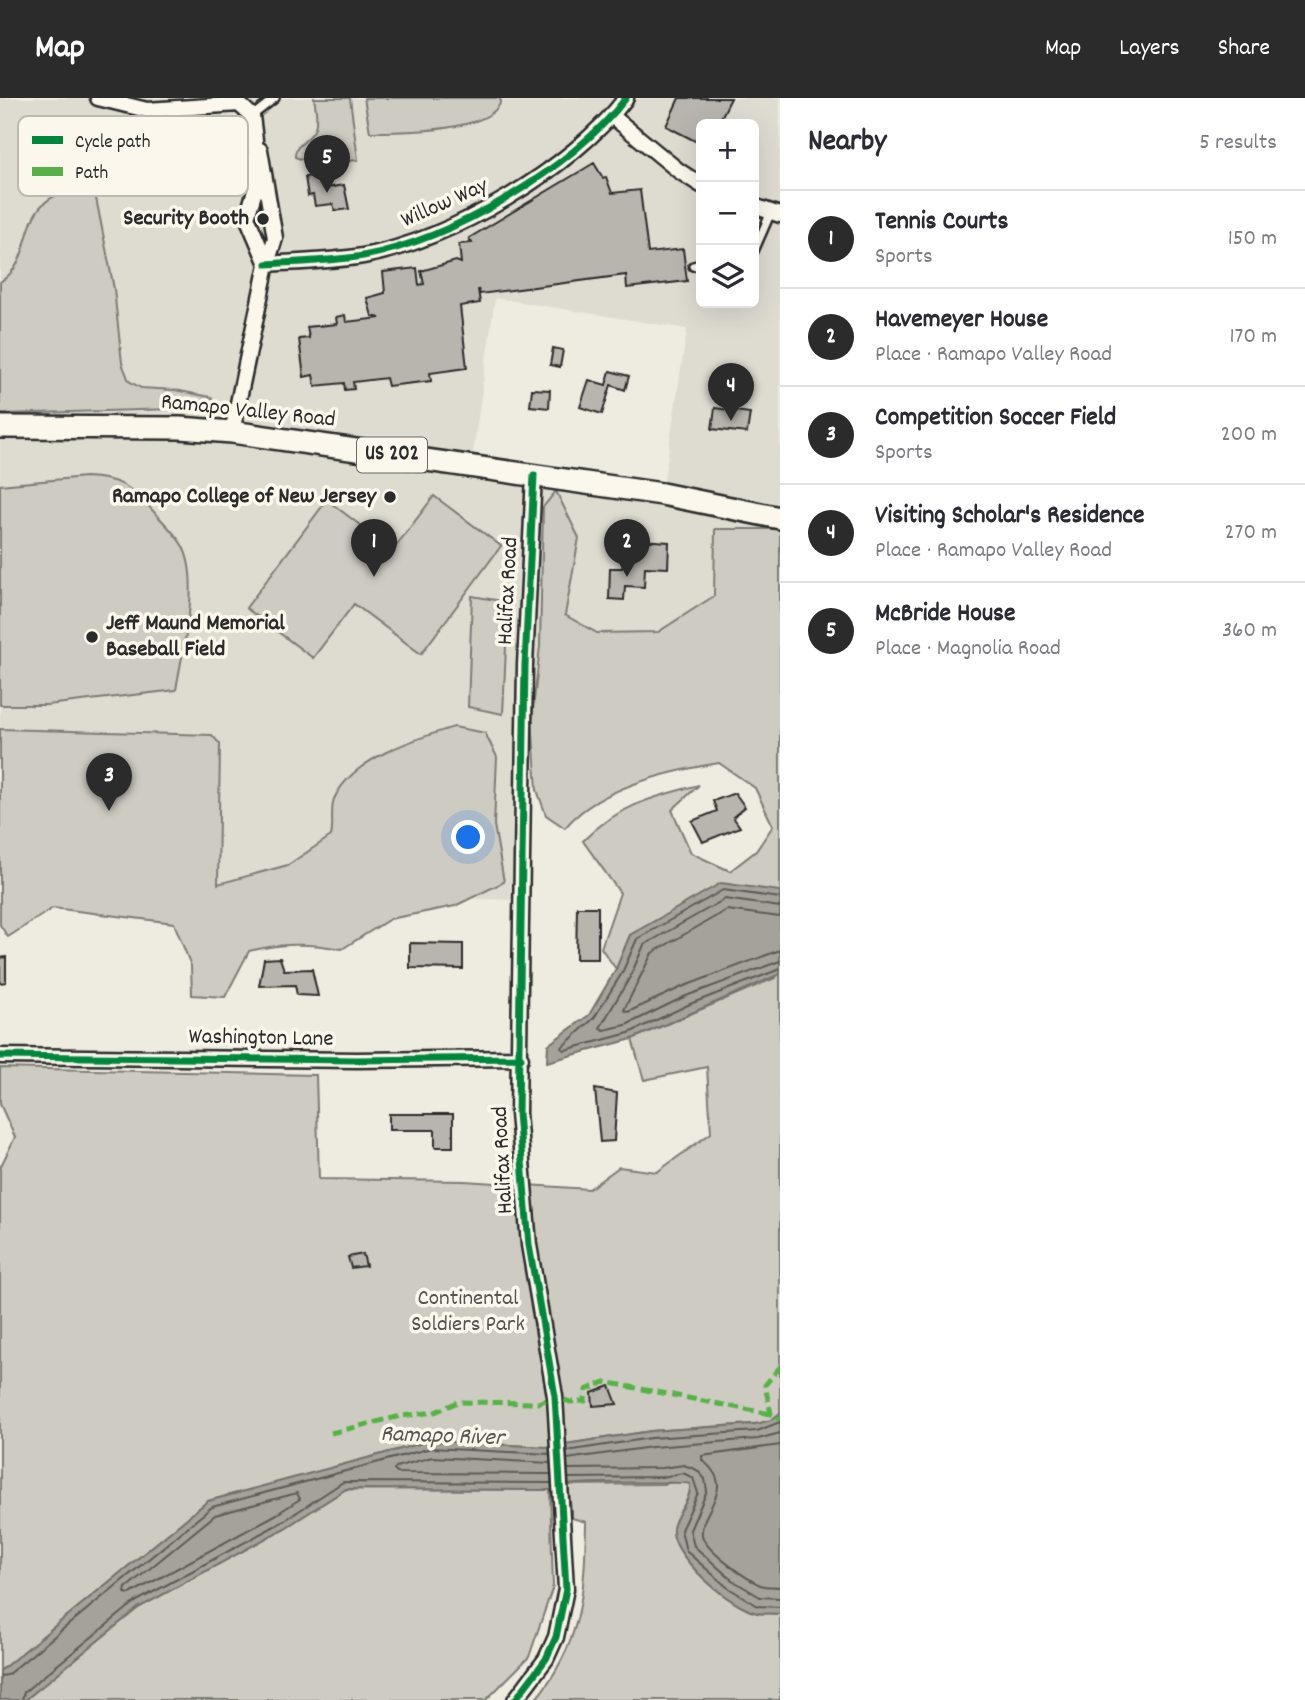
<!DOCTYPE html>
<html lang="en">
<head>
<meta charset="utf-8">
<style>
	:root { --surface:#fff; --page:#f2f2f3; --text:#2b2b33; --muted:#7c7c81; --line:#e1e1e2; --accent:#2b2b2b }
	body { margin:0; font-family:Dekko,sans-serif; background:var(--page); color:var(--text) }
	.controls { position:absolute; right:21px; top:21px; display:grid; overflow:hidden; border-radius:10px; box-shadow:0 7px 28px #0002 }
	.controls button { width:63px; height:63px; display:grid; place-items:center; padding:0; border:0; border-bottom:2px solid var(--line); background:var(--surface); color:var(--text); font:35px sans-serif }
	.you { position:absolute; left:469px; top:740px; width:24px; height:24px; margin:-18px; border:5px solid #fff; border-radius:50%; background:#1a73e8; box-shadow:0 0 0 10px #1a73e833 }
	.badge { display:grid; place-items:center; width:46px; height:46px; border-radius:50%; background:var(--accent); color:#fff; font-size:23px; font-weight:700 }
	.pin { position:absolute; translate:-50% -58px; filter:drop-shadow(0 2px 4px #0008) }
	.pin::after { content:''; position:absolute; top:37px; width:24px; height:21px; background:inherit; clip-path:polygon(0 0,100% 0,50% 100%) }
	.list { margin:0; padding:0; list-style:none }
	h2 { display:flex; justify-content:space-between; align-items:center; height:91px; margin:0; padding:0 28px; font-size:30px }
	h2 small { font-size:23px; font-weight:400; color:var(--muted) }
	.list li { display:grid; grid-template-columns:46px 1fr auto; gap:21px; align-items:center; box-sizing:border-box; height:98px; padding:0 28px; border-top:2px solid var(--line) }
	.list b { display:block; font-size:26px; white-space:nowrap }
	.list p { margin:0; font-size:23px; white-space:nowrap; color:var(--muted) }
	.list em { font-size:23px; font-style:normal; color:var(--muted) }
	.icon { flex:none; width:38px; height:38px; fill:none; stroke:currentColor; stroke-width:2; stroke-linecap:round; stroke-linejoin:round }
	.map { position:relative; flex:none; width:780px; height:1602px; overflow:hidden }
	header { display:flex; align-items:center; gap:42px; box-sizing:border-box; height:98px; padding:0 35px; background:var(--accent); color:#fff }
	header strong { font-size:33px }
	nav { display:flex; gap:38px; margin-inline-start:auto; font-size:24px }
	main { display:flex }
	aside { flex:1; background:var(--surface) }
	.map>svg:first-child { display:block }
	.built { fill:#dedbd1; fill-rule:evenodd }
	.green { fill:#cecbc2; stroke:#7c7b76; stroke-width:2 }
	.water { fill:#a4a29a; stroke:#74726e; stroke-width:2 }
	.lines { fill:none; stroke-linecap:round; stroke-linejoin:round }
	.shore { stroke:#5b5b57; stroke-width:2 }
	.building { fill:#b8b5ae; stroke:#2b2b2b; stroke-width:2 }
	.service-casing { stroke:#2b2b2b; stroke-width:12 }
	.minor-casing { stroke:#2b2b2b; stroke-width:19 }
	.primary-casing { stroke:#2b2b2b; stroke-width:26 }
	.service { stroke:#fbf7ec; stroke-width:7 }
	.minor { stroke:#fbf7ec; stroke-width:14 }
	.primary { stroke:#fbf7ec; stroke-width:21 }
	.quiet { stroke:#56b246; stroke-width:5; stroke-dasharray:10 5; stroke-linecap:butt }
	.cycleway-casing { stroke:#fbf7ec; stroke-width:11 }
	.cycleway { stroke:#00873e; stroke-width:7 }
	.poi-dot { fill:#2b2b2b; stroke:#fbf7ec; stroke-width:2.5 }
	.labels { text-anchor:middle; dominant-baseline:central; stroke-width:7; stroke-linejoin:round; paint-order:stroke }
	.shield { fill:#fbf7ec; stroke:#696865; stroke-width:2 }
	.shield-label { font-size:21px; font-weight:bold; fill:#2b2b2b }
	.street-label { font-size:23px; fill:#2b2b2b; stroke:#fbf7ec }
	.poi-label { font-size:23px; font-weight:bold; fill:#2b2b2b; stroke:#fbf7ec; text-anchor:end }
	.park-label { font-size:23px; fill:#545351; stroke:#fbf7ec }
	.water-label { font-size:24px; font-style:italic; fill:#555552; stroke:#fbf7ec }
	.key { fill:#fbf7ec; stroke:#bdbab2; stroke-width:2 }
	.key-label { font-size:19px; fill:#2b2b2b }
</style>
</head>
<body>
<header>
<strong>Map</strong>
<nav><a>Map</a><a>Layers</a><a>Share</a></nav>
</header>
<main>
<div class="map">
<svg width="780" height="1602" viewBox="0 0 780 1602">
	<rect width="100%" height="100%" fill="#eeebe0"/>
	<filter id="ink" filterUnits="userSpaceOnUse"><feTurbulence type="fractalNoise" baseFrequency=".0143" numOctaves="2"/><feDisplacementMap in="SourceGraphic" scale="14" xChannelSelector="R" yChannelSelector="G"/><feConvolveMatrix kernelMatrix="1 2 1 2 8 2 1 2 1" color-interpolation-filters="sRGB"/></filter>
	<g filter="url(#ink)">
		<path class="built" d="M0 0H780V403L776 594 517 567 516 802 0 785ZM701 26H754V205H701ZM495 200 687 231 662 396 471 368Z"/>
		<path class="green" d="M314 0H350L358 62 315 66 295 59C294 45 311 43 315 30 318 21 316 10 314 0Z
			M364 0H499L501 3C491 35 397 34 370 34Z
			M71 92 90 94 96 100 114 191 122 265 129 283 141 290 175 292 210 299 215 303 209 310 0 316V184C40 159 11 107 71 92Z
			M85 379C121 380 131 389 154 414 164 425 175 435 182 447 202 482 182 553 176 592L47 607H0V387Z
			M556 393 579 440 565 517 597 535 658 534 714 498 715 431H780V1324L651 1333 546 1349 430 1343 208 1403 0 1573V1070L15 1039 0 1006V970L316 977 319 1081 464 1083 589 1091 619 1069 657 1074 711 1035 707 969 644 982 632 941 775 880 670 816 630 837 616 871 601 850 620 795 583 743C615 709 655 698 699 687L672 712 691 755 730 773 756 753 773 728 755 690 719 665C670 673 597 690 565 730L546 717 537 692 532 621 540 548 543 409Z
			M434 398 501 448 421 556 354 506 313 560 246 510 327 402 393 452Z
			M472 498 508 504 503 616 468 609Z
			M454 629 485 635 497 659 494 727 504 784 455 808 390 821 342 851C309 845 281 845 249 853L225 899 192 897 191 868 174 825 53 810 8 839 0 827V631L212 637 220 646 218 786 288 767 331 738C334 727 330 711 334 701 352 660 415 641 454 629Z
			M683 1382 690 1386C692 1403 675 1415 673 1431 671 1459 733 1511 758 1515 765 1516 773 1515 780 1516V1602H535C582 1546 585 1494 586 1424L572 1420 568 1387 663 1386Z
			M346 1391 550 1392 553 1488 529 1559 486 1602H25L138 1510 285 1430Z"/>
		<path class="water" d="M721 785 780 793V876L632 941 547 964 548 947 589 917 616 871 630 837Z
			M780 1315V1516C773 1515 765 1516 758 1515 733 1511 671 1459 673 1431 675 1415 692 1403 690 1386 684 1383 591 1385 576 1386 568 1386 559 1390 550 1392L346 1391 285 1430 138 1510 25 1602H0V1573L208 1403 430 1343 546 1349 651 1333 756 1326 771 1322Z"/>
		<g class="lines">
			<path class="shore" d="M780 800 723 792 637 841 622 875 594 920 561 950 565 952 629 935 690 906 780 871
				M780 809 725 801 644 847 630 879 600 930 604 932 626 927 686 898 780 863
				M780 819 727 812 652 855 624 912 628 914 682 889 780 852
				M780 1347 702 1358V1362C739 1391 700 1411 702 1436 702 1450 750 1485 764 1488 768 1489 775 1488 780 1489
				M567 1353 651 1340 757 1333 780 1324
				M567 1361 652 1349 758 1341 780 1335
				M550 1365 432 1359 396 1369 394 1372 397 1375 551 1376
				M568 1371 662 1370 684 1367 697 1372 705 1381 707 1393 690 1432 694 1448 732 1482 760 1499 780 1500
				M568 1380 662 1379 683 1375 693 1380 698 1395 681 1432 686 1453 727 1489 758 1508 780 1509
				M297 1395 300 1401 277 1416 130 1496 125 1495 126 1490 215 1417Z
				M0 1578 7 1577 212 1409 431 1350 550 1356
				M22 1602 24 1594 135 1504 282 1424 343 1384 551 1385"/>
		</g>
		<path class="building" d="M679 0H731L718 26H701V46L666 28Z
			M594 65 603 80 606 79 612 95 640 92 648 155 683 151 687 183 627 190 626 177 480 196 478 191 480 205 460 208 467 270 430 275 431 283 388 288 386 280 353 284 354 291 345 292 344 285 315 288 313 277 304 279 299 241 309 240 307 229 337 226 336 219 345 217 346 224 380 220 372 218 367 200 385 195 383 174 417 170 419 187 424 186 421 173 456 163 461 165 459 146 472 145 469 140Z
			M324 76 326 90 344 87 349 111 335 113 333 106 315 108 313 97 308 98 305 79Z
			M553 250 563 252 560 269 550 267Z
			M610 273 629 278 625 292 611 287 602 316 580 309 589 282 606 287Z
			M532 291 550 292 549 310 530 308Z
			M715 310 750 315 747 335 712 331Z
			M640 442 669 444 668 470 645 469 644 489 625 488 624 502 609 501 610 470H622L626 457 639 458Z
			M735 695 745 709 733 719 740 729 703 744 692 723 717 713 713 703Z
			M577 809H598V861H576Z
			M410 845 463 846V871L410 870Z
			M6 859V884L0 885V860Z
			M280 860 284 872 312 871 318 898 297 897 295 887 259 888 264 861Z
			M595 991 617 995 614 1043 600 1044Z
			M389 1016H453V1049H435V1032H389Z
			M363 1156 366 1168 351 1170 348 1159Z
			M610 1288 617 1306 593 1308 592 1295Z"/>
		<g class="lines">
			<g class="service-casing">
				<path id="service" d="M252 18 275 0
					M754 153 771 114
					M693 168 701 166"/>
			</g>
			<g class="minor-casing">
				<path id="minor" d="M98 0 147 12 239 6 252 18 255 42 256 89 247 119 267 166
					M612 18 679 73 701 87
					M754 108 780 117
					M267 166C299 164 332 163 363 158 450 143 573 70 626 0
					M232 334 267 166 275 140 260 52
					M0 958 357 962 521 960
					M515 1602 546 1561 556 1539 566 1491 555 1298 529 1147 518 1015 525 567 534 377"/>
			</g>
			<g class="primary-casing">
				<path id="primary" d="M0 329 180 330 232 334 662 396 780 420"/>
			</g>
			<use href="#service" class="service"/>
			<use href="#minor" class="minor"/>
			<use href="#primary" class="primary"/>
			<path class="quiet" d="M780 1269 765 1287 771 1316 780 1322
				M331 1335 401 1318 435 1314 458 1304 538 1305 555 1298 570 1304 585 1303 586 1292 605 1284 771 1316"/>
			<g class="cycleway-casing">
				<path id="cycleway" d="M267 166C299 164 332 163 363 158 450 143 573 70 626 0
					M0 958 357 962 521 960
					M515 1602 546 1561 556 1539 566 1491 555 1298 529 1147 518 1015 525 567 534 377"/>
			</g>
			<use href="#cycleway" class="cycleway"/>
		</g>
	</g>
	<g class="poi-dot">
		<circle cx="263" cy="121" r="7"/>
		<circle cx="390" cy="399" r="7"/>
		<circle cx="92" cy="539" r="7"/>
	</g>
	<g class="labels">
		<rect class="shield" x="357" y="339.5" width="70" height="35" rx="5"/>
		<g class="shield-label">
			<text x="392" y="357">US 202</text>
		</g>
		<g class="street-label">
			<text transform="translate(445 106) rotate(-24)">Willow Way</text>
			<text transform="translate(248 314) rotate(6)">Ramapo Valley Road</text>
			<text transform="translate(509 493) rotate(-87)">Halifax Road</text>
			<text transform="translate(261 941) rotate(1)">Washington Lane</text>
			<text transform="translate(504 1062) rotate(-93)">Halifax Road</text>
		</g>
		<g class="poi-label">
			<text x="249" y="121">Security Booth</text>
			<text x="376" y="399">Ramapo College of New Jersey</text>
			<text x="106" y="526" text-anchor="start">Jeff Maund Memorial<tspan x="106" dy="26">Baseball Field</tspan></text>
		</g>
		<g class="park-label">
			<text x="468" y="1201">Continental<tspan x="468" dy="26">Soldiers Park</tspan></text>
		</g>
		<g class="water-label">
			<text transform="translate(442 1339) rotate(2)">Ramapo River</text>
		</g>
	</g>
	<rect x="18" y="18" width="230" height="80" rx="10" class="key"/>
	<rect x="32" y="38" width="31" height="8" fill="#00873e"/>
	<rect x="32" y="69" width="31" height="9" fill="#56b246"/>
	<g class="key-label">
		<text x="75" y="49">Cycle path</text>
		<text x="75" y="80">Path</text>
	</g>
</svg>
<div class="controls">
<button>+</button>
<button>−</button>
<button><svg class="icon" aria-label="layers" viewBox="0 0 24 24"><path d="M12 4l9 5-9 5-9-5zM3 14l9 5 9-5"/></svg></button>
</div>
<div class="you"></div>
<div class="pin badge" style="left:374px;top:479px">1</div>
<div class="pin badge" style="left:627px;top:479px">2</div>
<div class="pin badge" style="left:109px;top:713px">3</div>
<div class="pin badge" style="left:731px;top:323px">4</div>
<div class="pin badge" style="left:327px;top:95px">5</div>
</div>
<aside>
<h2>Nearby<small>5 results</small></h2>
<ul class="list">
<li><span class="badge">1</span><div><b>Tennis Courts</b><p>Sports</p></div><em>150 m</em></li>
<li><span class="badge">2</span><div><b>Havemeyer House</b><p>Place · Ramapo Valley Road</p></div><em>170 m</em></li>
<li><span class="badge">3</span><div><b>Competition Soccer Field</b><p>Sports</p></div><em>200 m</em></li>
<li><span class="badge">4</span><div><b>Visiting Scholar's Residence</b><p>Place · Ramapo Valley Road</p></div><em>270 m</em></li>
<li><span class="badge">5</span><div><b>McBride House</b><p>Place · Magnolia Road</p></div><em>360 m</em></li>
</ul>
</aside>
</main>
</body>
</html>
